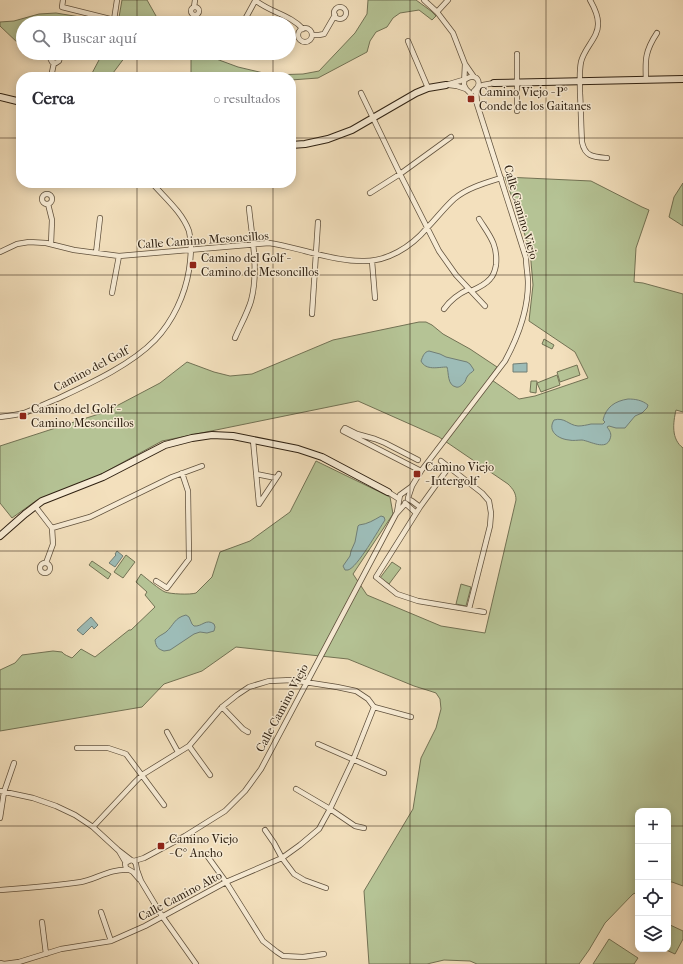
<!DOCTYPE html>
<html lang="es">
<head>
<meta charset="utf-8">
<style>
	:root { --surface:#fff; --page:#f2f2f3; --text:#2b2b33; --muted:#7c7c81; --line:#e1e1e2 }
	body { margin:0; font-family:"IM FELL French Canon",serif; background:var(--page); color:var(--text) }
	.controls { position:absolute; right:12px; bottom:12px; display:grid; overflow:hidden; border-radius:8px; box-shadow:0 2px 10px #0003 }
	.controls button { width:36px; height:36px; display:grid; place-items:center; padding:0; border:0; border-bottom:1px solid var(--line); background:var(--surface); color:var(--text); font:20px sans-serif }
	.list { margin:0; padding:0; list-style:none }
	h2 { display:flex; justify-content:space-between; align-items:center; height:52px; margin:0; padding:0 16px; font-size:17px }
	h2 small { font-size:13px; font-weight:400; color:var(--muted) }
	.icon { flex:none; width:22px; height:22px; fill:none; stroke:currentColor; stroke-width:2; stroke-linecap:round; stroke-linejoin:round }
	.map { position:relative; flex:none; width:683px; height:964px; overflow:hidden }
	.search { position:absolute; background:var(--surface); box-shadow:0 2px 10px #0003; left:16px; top:16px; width:280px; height:44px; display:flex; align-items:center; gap:10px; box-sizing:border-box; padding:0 14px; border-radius:22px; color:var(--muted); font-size:15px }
	.panel { position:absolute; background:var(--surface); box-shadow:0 2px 10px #0003; left:16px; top:72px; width:280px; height:116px; border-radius:16px }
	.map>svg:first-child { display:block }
	.green { fill:#b5c395; stroke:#727254 }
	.water { fill:#9dbcb7; stroke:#717e75 }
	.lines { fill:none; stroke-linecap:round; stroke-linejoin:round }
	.street-casing { stroke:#60513d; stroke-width:6 }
	.secondary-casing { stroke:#2f2112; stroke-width:8 }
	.street { stroke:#f7ebd4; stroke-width:4.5 }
	.secondary { stroke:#f7ebd4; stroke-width:6 }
	.grid { fill:none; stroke:#2f2112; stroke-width:1; stroke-opacity:0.55 }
	.poi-dot { fill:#8f2418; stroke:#f7ebd4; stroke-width:1.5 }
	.labels { text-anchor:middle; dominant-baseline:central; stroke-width:3; stroke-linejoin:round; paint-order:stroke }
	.poi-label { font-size:12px; fill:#2f2112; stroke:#f7ebd4; text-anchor:start }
	.street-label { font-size:12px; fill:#2f2112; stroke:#f7ebd4 }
</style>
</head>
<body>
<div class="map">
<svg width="683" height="964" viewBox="0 0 683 964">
	<rect width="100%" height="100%" fill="#f3e0bd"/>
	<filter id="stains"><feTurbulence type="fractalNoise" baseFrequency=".005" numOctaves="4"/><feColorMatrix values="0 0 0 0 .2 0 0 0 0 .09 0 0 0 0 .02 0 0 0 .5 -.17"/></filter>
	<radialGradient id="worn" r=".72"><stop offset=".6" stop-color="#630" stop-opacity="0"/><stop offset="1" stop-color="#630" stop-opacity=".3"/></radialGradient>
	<path class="green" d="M122 0H147L160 23H118Z
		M368 0H416L431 11 436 16 432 20 419 10 400 13 393 18 387 27 376 32 370 41 367 52 318 78 291 80V77H233L210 73 204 77H191V58L187 53H200L238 67 272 75 303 74 319 71 355 33 367 14Z
		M56 13 80 17 103 23H80L67 18 50 20 42 23H23V42L20 45 0 26V22L14 21 39 14Z
		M98 53H128L110 77H90L99 60Z
		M505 177 591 181 642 207 649 210 636 248 634 282 643 283 683 294V412L676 410C673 423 671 439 683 448V886L672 882H668V811H638V892L633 894 605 923 589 950 579 964H477L470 961 444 960 427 964H369L364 891 413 809 421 758 436 728 441 709 440 699 436 693 430 691 414 686 348 659 236 647 202 671 164 684 142 707 0 731V670L15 663 22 655 53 651 62 652C64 655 68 656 72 658L81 649 95 657 129 630H131L155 607 145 595 147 592 136 582 141 574C146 578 160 590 165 592 170 594 190 595 196 593L212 577 220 552 250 541 290 512 316 461 390 497 393 514 353 574 367 595 441 626 485 633 516 500C516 493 513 489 508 484L439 437 358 401 162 441 94 478 37 500 12 518 0 503V446L105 412 160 383 187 362 214 372 230 376 252 374 333 340 419 322H426L432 325 443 334 470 349 497 367 489 378 519 399 535 396 588 378 575 352 529 321 533 285 530 250Z
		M683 183V226L669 217 674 197Z
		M544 339 554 345 552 349 542 344Z
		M577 365 580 375 560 382 557 372Z
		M557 375 560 385 541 392 537 383Z
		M531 381H537L536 393 530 392Z
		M126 555 135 562 123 578 114 572Z
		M92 561 111 574 108 579 89 565Z
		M392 562 401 568 389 584 380 578Z
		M461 584 471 587 466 606 456 604Z
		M668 924 683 931V939L675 954 664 949H668Z
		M609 939 638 958 634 964H593Z"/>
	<path class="water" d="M429 351 440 354 446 357 467 362 470 364 474 370C472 373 469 373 467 377 466 378 466 381 464 383 462 385 459 388 456 387 447 385 449 373 447 367 438 367 426 371 421 361 423 356 424 352 429 351Z
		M527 363V372H513V364Z
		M628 399C635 399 642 400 648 405L647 408 642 413 635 416 625 428H616L609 426 607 427C610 431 612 434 610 439 606 451 590 441 582 440 578 440 573 441 569 440 558 439 547 431 554 420 565 417 568 425 578 426 582 426 587 425 591 424 595 424 599 424 603 424L605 422 603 420C606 407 615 401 628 399Z
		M381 516 384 517 385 520C379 529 357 568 348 570 347 570 346 570 345 570L343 566 350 556 351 551 355 542 358 526 359 525C368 524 374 520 381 516Z
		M117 551 123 556 115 567 109 563 116 555 115 554Z
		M186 615 189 617 192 624 194 626C202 627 206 618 214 624L215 627 214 631 207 633 200 632 194 634 170 650 164 651C158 649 156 647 155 640 158 636 162 635 166 632 174 625 174 618 186 615Z
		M91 617 98 625 94 629 92 626 83 635 77 630Z"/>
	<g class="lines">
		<g class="street-casing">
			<path id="street" d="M63 0 62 7 114 20 117 0
				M255 0C269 12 291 15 303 29
				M424 0 437 12 453 33 465 64 464 85 466 89 470 93 476 102
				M590 0C594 7 598 15 598 23 599 37 584 48 581 62 579 72 580 83 580 93 581 109 581 126 582 142 585 157 594 157 607 158
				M191 11a4 4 0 1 1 8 0a4 4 0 1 1-8 0Z
				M334 13a6 6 0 1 1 12 0a6 6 0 1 1-12 0Z
				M194 7 195 0
				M437 12 448 0
				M243 23 255 1
				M298 35a7 7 0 1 1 14 0a7 7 0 1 1-14 0Z
				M312 35H319L324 34 335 15
				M408 41 428 88
				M54 53 51 55 50 58 52 62 56 63 59 61 60 57 58 54 55 53
				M517 54V111
				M465 64 474 77
				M51 77 54 63
				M147 77 152 75 155 77
				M646 80C645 60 645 51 657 33
				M446 85 466 79C476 72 484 83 474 91
				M449 85 457 86 466 89
				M478 88 483 85 494 83
				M361 93 400 174 439 251 456 275 469 289
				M370 193 400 174 451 137
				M42 199a5 5 0 1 1 10 0a5 5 0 1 1-10 0Z
				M48 204 52 220 51 244
				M0 252 17 244 29 242 46 243 74 250 119 256 269 243C282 245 293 248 305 251 323 256 343 261 362 261 387 262 411 247 427 228 436 219 444 208 454 199 467 188 485 183 501 178
				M96 253 100 218
				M372 261 375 298
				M471 291 485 306
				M112 293 119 256
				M444 309C451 299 458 294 469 289L471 291C478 288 485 285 490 279 494 275 495 271 496 265 498 244 489 235 479 219
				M312 314 318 222
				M235 338C240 326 247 314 251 301 259 271 252 238 249 208
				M0 417C8 416 16 415 24 413 35 409 46 403 57 399 89 384 131 365 155 340 173 321 185 295 189 270 191 257 192 243 189 231 182 212 165 198 152 183
				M253 440 259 504 279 474
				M418 460 385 443 375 439 357 434 345 428 343 431 421 471
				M441 461 482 493 489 501 491 513 490 526 469 609
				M449 467 420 507 376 577 397 594 418 601 484 612
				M256 474 276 478
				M388 492 399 499
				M408 498 412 486 421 471 505 361C518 337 528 312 528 283 528 275 526 266 526 258L477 104 476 89
				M408 499 412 501 420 507
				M405 503 416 513
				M35 506 52 528 53 544 46 563
				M397 512 400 495 411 487
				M52 528 90 517 172 477 202 466
				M40 568a5 5 0 1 1 10 0a5 5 0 1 1-10 0Z
				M156 581 167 588 189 559 188 491 182 473
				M222 707 243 729 248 732
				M374 707 411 717
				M167 732 178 752
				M318 744 384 773
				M189 746 210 775
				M77 748H108L126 754 164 805
				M296 789 330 809 355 826 364 828
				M0 791 33 798 56 806 75 815 93 827 118 850 131 860 134 861 136 864 137 870 141 881 162 916 196 964
				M0 818 4 792 14 763
				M265 830 274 843 282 858 294 874 304 880 326 888
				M119 851 126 863
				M208 857 226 882 263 941 277 952 283 956 303 957 324 954
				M131 860 127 862 125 864 126 868 133 872 139 879
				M134 861 144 858 185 836 225 811 245 791 261 769 396 514 405 504
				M0 890C27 888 54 886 81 882 96 879 112 868 129 870
				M101 912 111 941
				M42 922 46 954
				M0 963 4 964 19 962 61 949 111 941 145 926 226 882 282 858 300 845 319 829 330 809 353 760 374 707 368 699 356 691 337 687 292 680 269 681 249 687 237 695 222 707 189 746 142 775 135 782 93 827"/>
		</g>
		<g class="secondary-casing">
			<path id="secondary" d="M494 83 683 79
				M0 97 21 102
				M291 145 305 144 328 139 352 130 416 93 428 88 446 85
				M0 536 25 514 42 501 103 477 165 445 192 438 212 435 233 436 298 449 322 457 388 492"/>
		</g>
		<use href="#street" class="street"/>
		<use href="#secondary" class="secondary"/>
	</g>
	<path class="grid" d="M137 0V23M273 0V23M410 0V964M546 0V964M137 53V77M273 53V77M0 138H21M291 138H683M137 183V964M273 183V964M0 275H683M0 413H683M0 551H683M0 689H683M0 826H638M668 826H683"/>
	<g class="poi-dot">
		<rect x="467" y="95" width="8" height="8" rx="2"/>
		<rect x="189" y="261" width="8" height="8" rx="2"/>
		<rect x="19" y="412" width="8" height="8" rx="2"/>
		<rect x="413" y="470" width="8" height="8" rx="2"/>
		<rect x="157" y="842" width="8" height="8" rx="2"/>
	</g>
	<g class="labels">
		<g class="poi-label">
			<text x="479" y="92">Camino Viejo - Pº<tspan x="479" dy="14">Conde de los Gaitanes</tspan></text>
			<text x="201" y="258">Camino del Golf -<tspan x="201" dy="14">Camino de Mesoncillos</tspan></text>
			<text x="31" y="409">Camino del Golf -<tspan x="31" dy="14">Camino Mesoncillos</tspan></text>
			<text x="425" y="467">Camino Viejo<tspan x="425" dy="14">- Intergolf</tspan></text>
			<text x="169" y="839">Camino Viejo<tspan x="169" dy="14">- Cº Ancho</tspan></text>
		</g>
		<g class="street-label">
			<text transform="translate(521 212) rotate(74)">Calle Camino Viejo</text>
			<text transform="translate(203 240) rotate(-4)">Calle Camino Mesoncillos</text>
			<text transform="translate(91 369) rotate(-28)">Camino del Golf</text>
			<text transform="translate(282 708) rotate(-62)">Calle Camino Viejo</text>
			<text transform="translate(180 896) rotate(-28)">Calle Camino Alto</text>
		</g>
	</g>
	<rect width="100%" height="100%" filter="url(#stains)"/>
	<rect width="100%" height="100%" fill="url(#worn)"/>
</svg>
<div class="controls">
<button>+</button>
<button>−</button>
<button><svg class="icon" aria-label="locate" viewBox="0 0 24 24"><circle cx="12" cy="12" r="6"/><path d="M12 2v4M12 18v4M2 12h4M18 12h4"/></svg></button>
<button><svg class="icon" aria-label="layers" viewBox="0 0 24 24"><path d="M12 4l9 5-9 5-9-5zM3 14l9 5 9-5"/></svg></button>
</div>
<div class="search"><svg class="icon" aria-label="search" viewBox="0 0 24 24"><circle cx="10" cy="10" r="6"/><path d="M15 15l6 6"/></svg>Buscar aquí</div>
<section class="panel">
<h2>Cerca<small>0 resultados</small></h2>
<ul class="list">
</ul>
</section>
</div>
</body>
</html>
